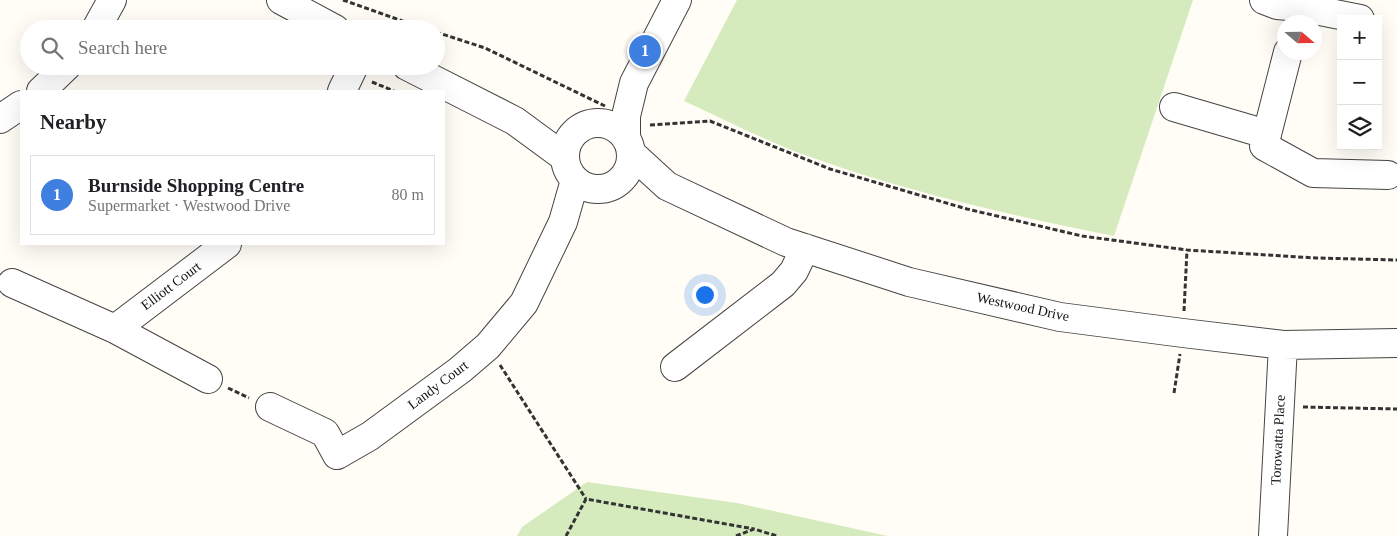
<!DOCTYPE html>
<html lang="en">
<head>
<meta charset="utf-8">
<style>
	:root { --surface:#fff; --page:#f6f6f6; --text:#202124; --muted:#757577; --line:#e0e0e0; --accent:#c4262e }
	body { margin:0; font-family:"Times New Roman",serif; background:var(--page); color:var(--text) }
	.controls { position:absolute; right:15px; top:15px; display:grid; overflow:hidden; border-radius:0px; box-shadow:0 5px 20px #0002 }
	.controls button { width:45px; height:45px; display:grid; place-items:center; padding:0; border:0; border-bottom:1px solid var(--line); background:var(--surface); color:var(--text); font:25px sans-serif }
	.compass { position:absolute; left:1277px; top:15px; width:45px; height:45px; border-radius:50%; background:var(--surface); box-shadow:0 5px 20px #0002; rotate:110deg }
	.you { position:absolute; left:704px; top:294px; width:18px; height:18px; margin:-12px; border:4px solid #fff; border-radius:50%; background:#1a73e8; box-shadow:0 0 0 8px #1a73e833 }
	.badge { display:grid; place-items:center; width:32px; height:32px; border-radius:50%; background:var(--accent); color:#fff; font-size:16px; font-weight:700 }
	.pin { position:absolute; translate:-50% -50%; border:2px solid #fff; box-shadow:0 1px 5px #0006 }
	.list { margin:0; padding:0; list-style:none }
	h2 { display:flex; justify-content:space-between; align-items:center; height:65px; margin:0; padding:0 20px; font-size:21px }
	h2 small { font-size:16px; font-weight:400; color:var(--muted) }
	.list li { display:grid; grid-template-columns:32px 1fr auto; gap:15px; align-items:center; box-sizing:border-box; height:80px; margin:0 10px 10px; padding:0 10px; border:1px solid var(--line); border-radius:0px }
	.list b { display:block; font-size:19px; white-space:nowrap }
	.list p { margin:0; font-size:16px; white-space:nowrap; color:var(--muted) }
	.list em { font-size:16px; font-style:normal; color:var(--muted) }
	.icon { flex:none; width:28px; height:28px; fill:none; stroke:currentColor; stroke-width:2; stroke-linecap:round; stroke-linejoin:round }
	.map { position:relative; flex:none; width:1397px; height:536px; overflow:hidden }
	.search { position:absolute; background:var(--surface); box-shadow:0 5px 20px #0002; left:20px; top:20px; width:425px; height:55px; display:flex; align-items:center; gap:12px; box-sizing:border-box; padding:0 18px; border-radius:28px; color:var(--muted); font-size:19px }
	.panel { position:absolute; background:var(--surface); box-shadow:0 5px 20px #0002; left:20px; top:90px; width:425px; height:155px; border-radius:0px }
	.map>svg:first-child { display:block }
	.green { fill:#d5ebbd }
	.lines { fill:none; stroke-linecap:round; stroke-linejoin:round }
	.minor-casing { stroke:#444; stroke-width:30 }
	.path { stroke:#333; stroke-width:3; stroke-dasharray:5 2.5; stroke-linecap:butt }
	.minor { stroke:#fff; stroke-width:28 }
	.labels { text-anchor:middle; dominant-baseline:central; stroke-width:5; stroke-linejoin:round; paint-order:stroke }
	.street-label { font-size:14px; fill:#111; stroke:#fff }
</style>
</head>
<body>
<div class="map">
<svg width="1397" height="536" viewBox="0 0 1397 536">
	<rect width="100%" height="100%" fill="#fffdf5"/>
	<path class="green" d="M737 0H1193L1114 236C1009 215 903 191 802 154 762 139 723 119 684 101Z
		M587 482 737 503 888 536H517L522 527Z"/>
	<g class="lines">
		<g class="minor-casing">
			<path id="minor" d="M281 0 335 29
				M1264 0 1277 5 1300 7 1360 19
				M96 29 112 0
				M1288 52 1264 146 1313 173 1388 175
				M407 66 515 121 564 157
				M41 91 67 66
				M342 91 354 66
				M1174 107 1266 134
				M0 119 21 105
				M565 156a33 33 0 1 1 66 0a33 33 0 1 1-66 0Z
				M626 138V116L634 83 677 0
				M631 153 667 186 786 242 909 282 1060 317 1183 333 1283 345 1397 343
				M12 283 115 329 208 379
				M115 329 227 244
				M675 367 783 284 794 271 805 248
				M270 407 325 433 337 455 370 436 460 370 488 346 524 303 563 222 575 180
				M1273 536 1283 345"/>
		</g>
		<path class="path" d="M343 0 425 29
			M436 32 485 48 605 106
			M372 82 394 91
			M650 125 710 121 830 169 967 209 1082 236 1187 250 1316 258 1397 260
			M1184 311 1187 250
			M500 365 586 499
			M228 388 249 398
			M1174 393 1180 354
			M1303 407 1397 409
			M566 536 586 499 754 529
			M736 536 754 529 777 536"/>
		<use href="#minor" class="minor"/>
	</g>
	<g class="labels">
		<g class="street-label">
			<text transform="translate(171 286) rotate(-37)">Elliott Court</text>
			<text transform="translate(1023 307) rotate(12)">Westwood Drive</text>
			<text transform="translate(438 385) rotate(-37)">Landy Court</text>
			<text transform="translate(1278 440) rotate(-87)">Torowatta Place</text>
		</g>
	</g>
</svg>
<div class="controls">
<button>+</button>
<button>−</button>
<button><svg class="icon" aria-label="layers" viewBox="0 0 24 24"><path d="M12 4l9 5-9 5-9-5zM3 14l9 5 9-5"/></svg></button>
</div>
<svg class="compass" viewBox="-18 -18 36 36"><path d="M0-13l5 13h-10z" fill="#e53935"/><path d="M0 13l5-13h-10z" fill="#757577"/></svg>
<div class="you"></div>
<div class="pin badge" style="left:645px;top:51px;background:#3f7fe0">1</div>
<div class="search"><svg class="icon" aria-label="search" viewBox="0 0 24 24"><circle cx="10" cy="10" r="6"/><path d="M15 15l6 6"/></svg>Search here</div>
<section class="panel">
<h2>Nearby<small></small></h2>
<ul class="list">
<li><span class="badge" style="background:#3f7fe0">1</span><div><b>Burnside Shopping Centre</b><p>Supermarket · Westwood Drive</p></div><em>80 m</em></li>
</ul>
</section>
</div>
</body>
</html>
